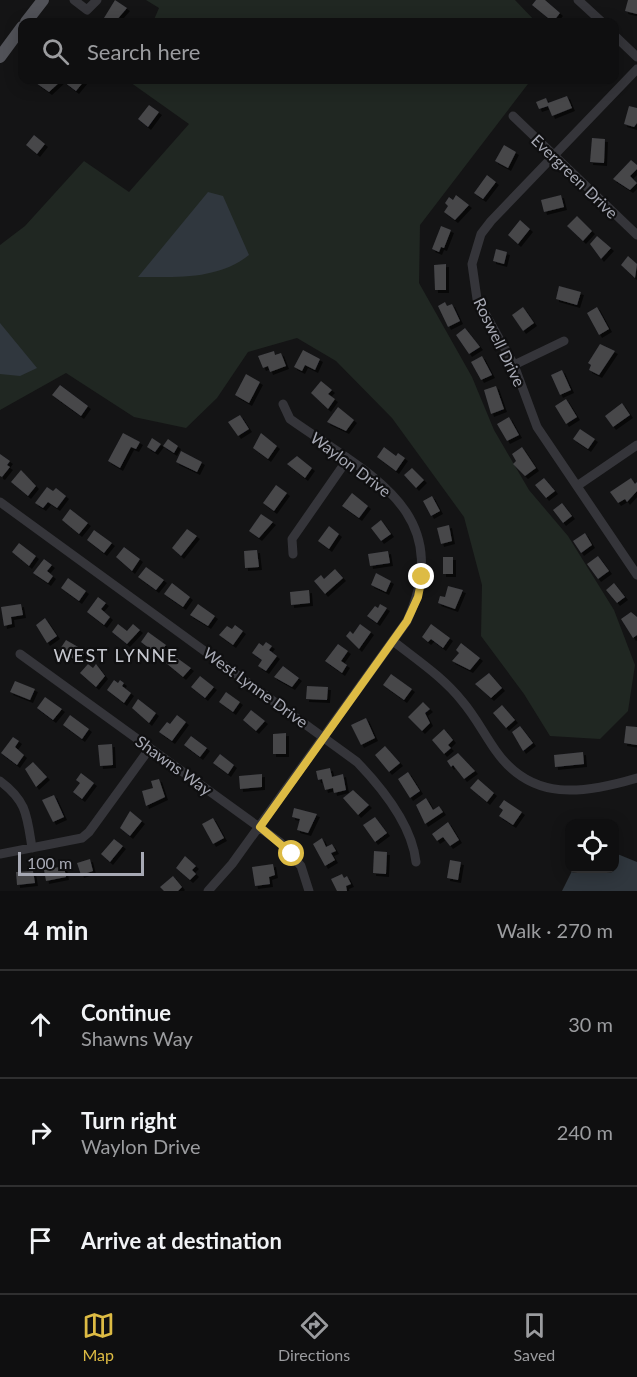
<!DOCTYPE html>
<html lang="en">
<head>
<meta charset="utf-8">
<style>
	:root { --surface:#0f0f10; --page:#1d1d1e; --text:#f1f3f6; --muted:#9b9c9f; --line:#2f2f30; --accent:#db4 }
	body { margin:0; font-family:Lato,sans-serif; background:var(--page); color:var(--text) }
	.controls { position:absolute; right:18px; bottom:18px; display:grid; overflow:hidden; border-radius:12px; box-shadow:0 3px 15px #0003 }
	.controls button { width:54px; height:54px; display:grid; place-items:center; padding:0; border:0; border-bottom:2px solid var(--line); background:var(--surface); color:var(--text); font:30px sans-serif }
	.scale { position:absolute; left:18px; bottom:15px; width:126px; box-sizing:border-box; padding-left:6px; border:3px solid #a7a9b4; border-top:0; font-size:16px; line-height:21px; white-space:nowrap; color:#a7a9b4; -webkit-text-stroke:4px #0f0f10; paint-order:stroke }
	.stop { position:absolute; width:18px; height:18px; margin:-14px; border:4px solid #db4; border-radius:50%; background:#fff }
	.stop.end { background:#db4; border-color:#fff; box-shadow:0 2px 6px #0008 }
	.list { margin:0; padding:0; list-style:none }
	h2 { display:flex; justify-content:space-between; align-items:center; height:78px; margin:0; padding:0 24px; font-size:26px }
	h2 small { font-size:20px; font-weight:400; color:var(--muted) }
	.list li { display:grid; grid-template-columns:39px 1fr auto; gap:18px; align-items:center; box-sizing:border-box; height:108px; padding:0 24px; border-top:2px solid var(--line) }
	.list b { display:block; font-size:22px; white-space:nowrap }
	.list p { margin:0; font-size:20px; white-space:nowrap; color:var(--muted) }
	.list em { font-size:20px; font-style:normal; color:var(--muted) }
	.icon { flex:none; width:33px; height:33px; fill:none; stroke:currentColor; stroke-width:2; stroke-linecap:round; stroke-linejoin:round }
	.map { position:relative; flex:none; width:637px; height:891px; overflow:hidden }
	.search { position:absolute; background:var(--surface); box-shadow:0 3px 15px #0003; left:18px; right:18px; top:18px; height:66px; display:flex; align-items:center; gap:15px; box-sizing:border-box; padding:0 21px; border-radius:12px; color:var(--muted); font-size:22px }
	.sheet { height:402px; background:var(--surface) }
	nav { display:flex; justify-content:space-around; align-items:center; box-sizing:border-box; height:84px; border-top:2px solid var(--line); background:var(--surface); font-size:16px; color:var(--muted) }
	nav a { display:grid; justify-items:center; gap:3px }
	nav .on { color:var(--accent) }
	.map>svg:first-child { display:block }
	.green { fill:#202722 }
	.water { fill:#30373e }
	.building { fill:#46464a; filter:url(#shadow) }
	.lines { fill:none; stroke-linecap:round; stroke-linejoin:round }
	.minor { stroke:#35353a; stroke-width:9 }
	.major { stroke:#515258; stroke-width:12 }
	.route { stroke:#db4; stroke-width:8 }
	.labels { text-anchor:middle; dominant-baseline:central; stroke-width:4.5; stroke-linejoin:round; paint-order:stroke }
	.street-label { font-size:16px; fill:#a7a9b4; stroke:#0f0f10 }
	.neighbourhood-label { font-size:18px; letter-spacing:1.5px; fill:#c7c9d0; stroke:#0f0f10 }
</style>
</head>
<body>
<div class="map">
<svg width="637" height="891" viewBox="0 0 637 891">
	<defs>
		<filter id="shadow"><feDropShadow dx="3" dy="3" stdDeviation="0" flood-color="#0009"/></filter>
	</defs>
	<rect width="100%" height="100%" fill="#141415"/>
	<path class="green" d="M146 0H515L536 22H153L159 8Z
		M127 80H531L420 225 419 283 472 377 494 430 529 490 568 536 614 610 635 665 628 711 600 739 550 736 524 694 481 636 482 585 464 517 392 418 336 361 297 338 248 352 217 398 186 428 134 417 66 373 0 410V245L25 226 84 161 129 192 189 124Z"/>
	<path class="water" d="M208 192 223 196 249 255C218 280 176 277 138 277Z
		M0 323 37 368 20 376 0 374Z
		M615 853 637 862V891H562L573 869 614 868Z"/>
	<path class="building" d="M115 0 127 8 115 22H109L104 18Z
		M536 0H545L560 13 553 22 532 5Z
		M628 0H637V14L625 11Z
		M39 80H62L49 92 36 83Z
		M66 80H85L76 91 64 82Z
		M567 96 572 108 552 116 548 106 539 109 536 102 546 98 548 103Z
		M149 105 159 112 148 127 138 119Z
		M629 106 637 108V123L634 127 624 124Z
		M34 135 45 144 37 154 26 145Z
		M592 138 605 139 604 163 590 162Z
		M504 145 516 152 508 168 495 161Z
		M631 160 637 165V169L630 176 637 183 630 190 613 179Z
		M487 175 496 182 483 199 474 193Z
		M456 195 469 205 455 220 444 212 448 206 445 203 449 197 453 200Z
		M561 195 564 207 544 212 541 200Z
		M577 216 592 231 583 241 567 226Z
		M520 220 530 229 518 244 508 235Z
		M441 226 451 230 444 248 441 247 439 252 432 249Z
		M597 236 611 248 601 259 590 244Z
		M496 249 507 252 504 264 493 261Z
		M628 256 637 264 635 278 621 265Z
		M446 264V290H435L434 265Z
		M559 286 581 292 577 305 556 299Z
		M445 302 447 306 452 304 460 321 448 327 438 306Z
		M523 307 534 323 523 331 512 315Z
		M597 307 609 329 599 335 587 313Z
		M465 328 480 347 469 354 456 335Z
		M600 344 615 351 599 375 589 370 591 365 588 363Z
		M303 350 320 359 315 370 305 365 302 371 294 367Z
		M274 351 275 355 281 353 286 366 270 372 268 366 263 368 258 356Z
		M482 356 492 375 481 380 471 362Z
		M562 370 571 390 560 395 551 375Z
		M246 374 260 382 249 403 235 395Z
		M321 381 332 390 328 394 335 399 328 409 311 393Z
		M60 385 88 406 81 416 52 395Z
		M496 386 504 409 491 414 484 390Z
		M566 399 577 417 566 424 555 406Z
		M622 403 630 415 613 427 605 416Z
		M338 407 354 420 346 431 327 422Z
		M240 415 249 429 238 436 228 422Z
		M509 417 519 435 507 441 497 424Z
		M580 429 595 439 588 449 573 439Z
		M123 433 140 442 136 449 131 447 120 468 108 461Z
		M261 433 277 446 268 459 253 448Z
		M152 438 161 444 155 452 147 447Z
		M168 439 178 446 174 453 163 446Z
		M384 447 396 456 398 453 405 458 396 471 377 457Z
		M522 447 536 468 525 476 513 464 516 461 512 454Z
		M181 451 202 462 197 472 176 462Z
		M0 454 10 461 7 465 10 467 2 477 0 476Z
		M297 456 312 468 305 478 287 464Z
		M412 468 424 480 416 488 404 475Z
		M21 470 36 486 28 496 11 482Z
		M544 478 555 491 546 498 535 485Z
		M631 478 635 484 637 482V491L627 502 625 499 618 503 610 492Z
		M276 485 287 493 274 511 263 503Z
		M47 487 53 491 56 488 66 496 57 508 48 502 43 508 35 503Z
		M352 493 368 506 359 518 342 506Z
		M432 496 440 511 431 516 423 501Z
		M562 503 572 516 563 523 553 510Z
		M70 509 88 523 79 534 62 520Z
		M261 514 273 522 259 538 249 531Z
		M381 520 391 534 381 541 371 528Z
		M449 525 452 541 441 544 437 528Z
		M329 526 339 534 329 549 318 541Z
		M187 529 197 536 181 556 172 548Z
		M94 530 112 543 104 553 87 540Z
		M585 533 592 545 581 553 573 541Z
		M19 543 36 556 29 566 12 552Z
		M124 547 140 559 132 571 116 557Z
		M257 550 259 567 245 568 244 551Z
		M388 551 390 563 370 566 368 554Z
		M598 556 609 571 598 579 587 564Z
		M443 557H453V574H443Z
		M44 559 52 565 47 571 53 576 48 583 33 573Z
		M146 567 164 580 156 590 138 577Z
		M335 569 343 578 325 594 314 581 321 575 324 579Z
		M376 573 391 581 386 592 371 585Z
		M68 578 86 591 79 601 61 588Z
		M172 583 190 597 183 607 164 594Z
		M614 583 625 597 617 603 606 590Z
		M448 586 463 590 455 609 438 603 440 596 445 597Z
		M309 590 310 603 291 605 290 592Z
		M98 597 106 603 101 609 110 617 104 625 87 612Z
		M21 604 23 615 11 617 12 624 4 626 1 607Z
		M198 604 215 616 208 626 190 615Z
		M380 604 387 608 377 623 367 616 375 606 378 608Z
		M631 612 637 617V635L633 638 621 619Z
		M45 618 57 636 47 643 36 625Z
		M118 624 127 631 133 624 140 630 127 644 112 632Z
		M360 624 371 632 359 649 346 636 350 631 353 634Z
		M431 624 450 638 443 648 431 639 428 642 422 637Z
		M235 625 243 631 233 645 219 635 227 626 232 629Z
		M148 632 166 645 158 655 141 642Z
		M66 640 85 651 79 661 58 652Z
		M266 642 272 646 269 650 277 656 266 671 258 666 262 660 252 653 259 643 263 646Z
		M461 643 480 658 470 670 452 661 459 653 456 650Z
		M338 644 348 651 341 661 347 665 342 673 325 661Z
		M173 655 191 668 183 677 166 663Z
		M88 664 93 668 96 664 105 676 96 687 80 673Z
		M283 666 299 678 292 687 274 677Z
		M489 673 502 688 491 698 475 684Z
		M391 674 412 689 404 700 383 685Z
		M200 676 214 687 205 698 191 687Z
		M114 680 118 683 120 680 124 683 122 686 131 693 124 703 107 690Z
		M15 681 35 689 30 700 10 692Z
		M307 686 328 687 327 700 306 699Z
		M226 692 240 702 233 712 219 702Z
		M45 697 62 709 53 720 37 708Z
		M138 699 156 713 149 723 132 708Z
		M423 702 430 709 425 713 430 723 422 731 408 717Z
		M502 705 515 720 506 728 493 713Z
		M251 710 265 721 256 731 243 720Z
		M70 715 89 729 82 739 63 725Z
		M177 715 186 722 172 741 159 732 167 722 170 724Z
		M366 718 375 738 361 745 351 725Z
		M520 726 533 743 523 751 512 732Z
		M626 726 637 727V745L624 743Z
		M444 729 453 740 448 745 451 748 444 754 432 740Z
		M286 733V754H273V734Z
		M191 736 207 748 200 757 184 745Z
		M13 737 19 741 15 747 24 755 17 765 1 753Z
		M112 744 113 765 100 766 98 745Z
		M385 746 400 763 389 772 375 755Z
		M583 752 584 764 555 767 554 755Z
		M458 753 475 771 464 779 453 765 451 767 447 761Z
		M220 754 234 765 228 774 213 763Z
		M33 762 47 777 36 787 25 769Z
		M330 768 332 777 343 774 346 790 334 793 333 788 325 790 322 779 318 780 316 771Z
		M408 772 420 791 410 798 398 779Z
		M81 773 94 783 82 799 73 792 80 783 76 780Z
		M262 774V787L240 789 239 776Z
		M159 779 165 797 146 806 142 791 153 788 151 781Z
		M478 779 494 793 487 802 470 788Z
		M353 790 369 805 358 815 343 798Z
		M54 795 64 817 53 822 42 800Z
		M426 798 433 810 439 806 443 812 425 824 416 805Z
		M504 800 522 812 513 825 499 816 503 810 499 807Z
		M294 808 317 814 308 833 297 830 300 819 292 817Z
		M130 811 142 821 130 836 120 828Z
		M375 817 387 833 375 842 363 825Z
		M213 818 224 838 213 844 202 824Z
		M448 822 459 840 450 846 443 837 437 841 432 834Z
		M322 838 326 847 332 844 336 851 331 853 335 860 325 866 313 844Z
		M114 839 123 846 110 862 101 854Z
		M374 851 387 852 386 874 373 873Z
		M185 856 196 866 192 870 196 874 190 880 176 868Z
		M90 859 93 871 81 875 77 863Z
		M450 860 461 862 458 880 447 878Z
		M273 864 275 875 269 877 270 884 255 886 252 867Z
		M64 866 66 877 46 881 44 870Z
		M33 871 35 883 17 885 16 872Z
		M342 874 344 878 347 876 351 884 346 886 347 891H337L331 879Z
		M173 876 182 887 178 891H164L160 887Z"/>
	<g class="lines">
		<path class="minor" d="M74 0 87 10 97 0
			M578 0 602 22
			M614 35 637 57
			M637 69 491 221 481 234 472 264 477 299 514 365 537 427 637 575
			M513 116 637 235
			M514 365 564 341
			M577 486 637 445
			M0 502 357 762C383 789 412 825 416 862
			M293 554 292 539 347 460
			M393 641C417 660 443 677 462 701 475 716 484 734 496 751 532 802 583 794 637 778
			M20 654 281 843 301 866 309 891
			M0 781C27 801 27 816 32 848
			M0 854 82 838 89 832 150 748
			M208 891 232 864 407 621C457 510 367 474 290 419L283 404"/>
		<path class="major" d="M26 22 43 0
			M0 57 22 27"/>
	</g>
	<g class="lines">
		<path class="route" d="M292 854 260 827 407 621 418 597 422 577"/>
	</g>
	<g class="labels">
		<g class="street-label">
			<text transform="translate(575 176) rotate(44)">Evergreen Drive</text>
			<text transform="translate(500 342) rotate(64)">Roswell Drive</text>
			<text transform="translate(351 464) rotate(37)">Waylon Drive</text>
			<text transform="translate(256 687) rotate(36)">West Lynne Drive</text>
			<text transform="translate(174 765) rotate(36)">Shawns Way</text>
		</g>
		<g class="neighbourhood-label">
			<text x="116" y="655">WEST LYNNE</text>
		</g>
	</g>
</svg>
<div class="controls">
<button><svg class="icon" aria-label="locate" viewBox="0 0 24 24"><circle cx="12" cy="12" r="6"/><path d="M12 2v4M12 18v4M2 12h4M18 12h4"/></svg></button>
</div>
<div class="scale">100 m</div>
<div class="stop" style="left:292px;top:854px"></div>
<div class="stop end" style="left:422px;top:577px"></div>
<div class="search"><svg class="icon" aria-label="search" viewBox="0 0 24 24"><circle cx="10" cy="10" r="6"/><path d="M15 15l6 6"/></svg>Search here</div>
</div>
<section class="sheet">
<h2>4 min<small>Walk · 270 m</small></h2>
<ul class="list">
<li><svg class="icon" aria-label="ahead" viewBox="0 0 24 24"><path d="M12 20V5M6 11l6-6 6 6"/></svg><div><b>Continue</b><p>Shawns Way</p></div><em>30 m</em></li>
<li><svg class="icon" aria-label="right" viewBox="0 0 24 24"><path d="M7 20v-9h11M14 6l5 5-5 5"/></svg><div><b>Turn right</b><p>Waylon Drive</p></div><em>240 m</em></li>
<li><svg class="icon" aria-label="arrive" viewBox="0 0 24 24"><path d="M6 21V4h12l-3 4 3 4H6"/></svg><div><b>Arrive at destination</b></div></li>
</ul>
</section>
<nav>
<a class="on"><svg class="icon" aria-label="map" viewBox="0 0 24 24"><path d="M3 6l6-2 6 2 6-2v14l-6 2-6-2-6 2zM9 4v14M15 6v14"/></svg>Map</a>
<a><svg class="icon" aria-label="directions" viewBox="0 0 24 24"><path d="M12 3l9 9-9 9-9-9zM9 14v-3h6M13 9l2 2-2 2"/></svg>Directions</a>
<a><svg class="icon" aria-label="saved" viewBox="0 0 24 24"><path d="M7 4h10v16l-5-4-5 4z"/></svg>Saved</a>
</nav>
</body>
</html>
